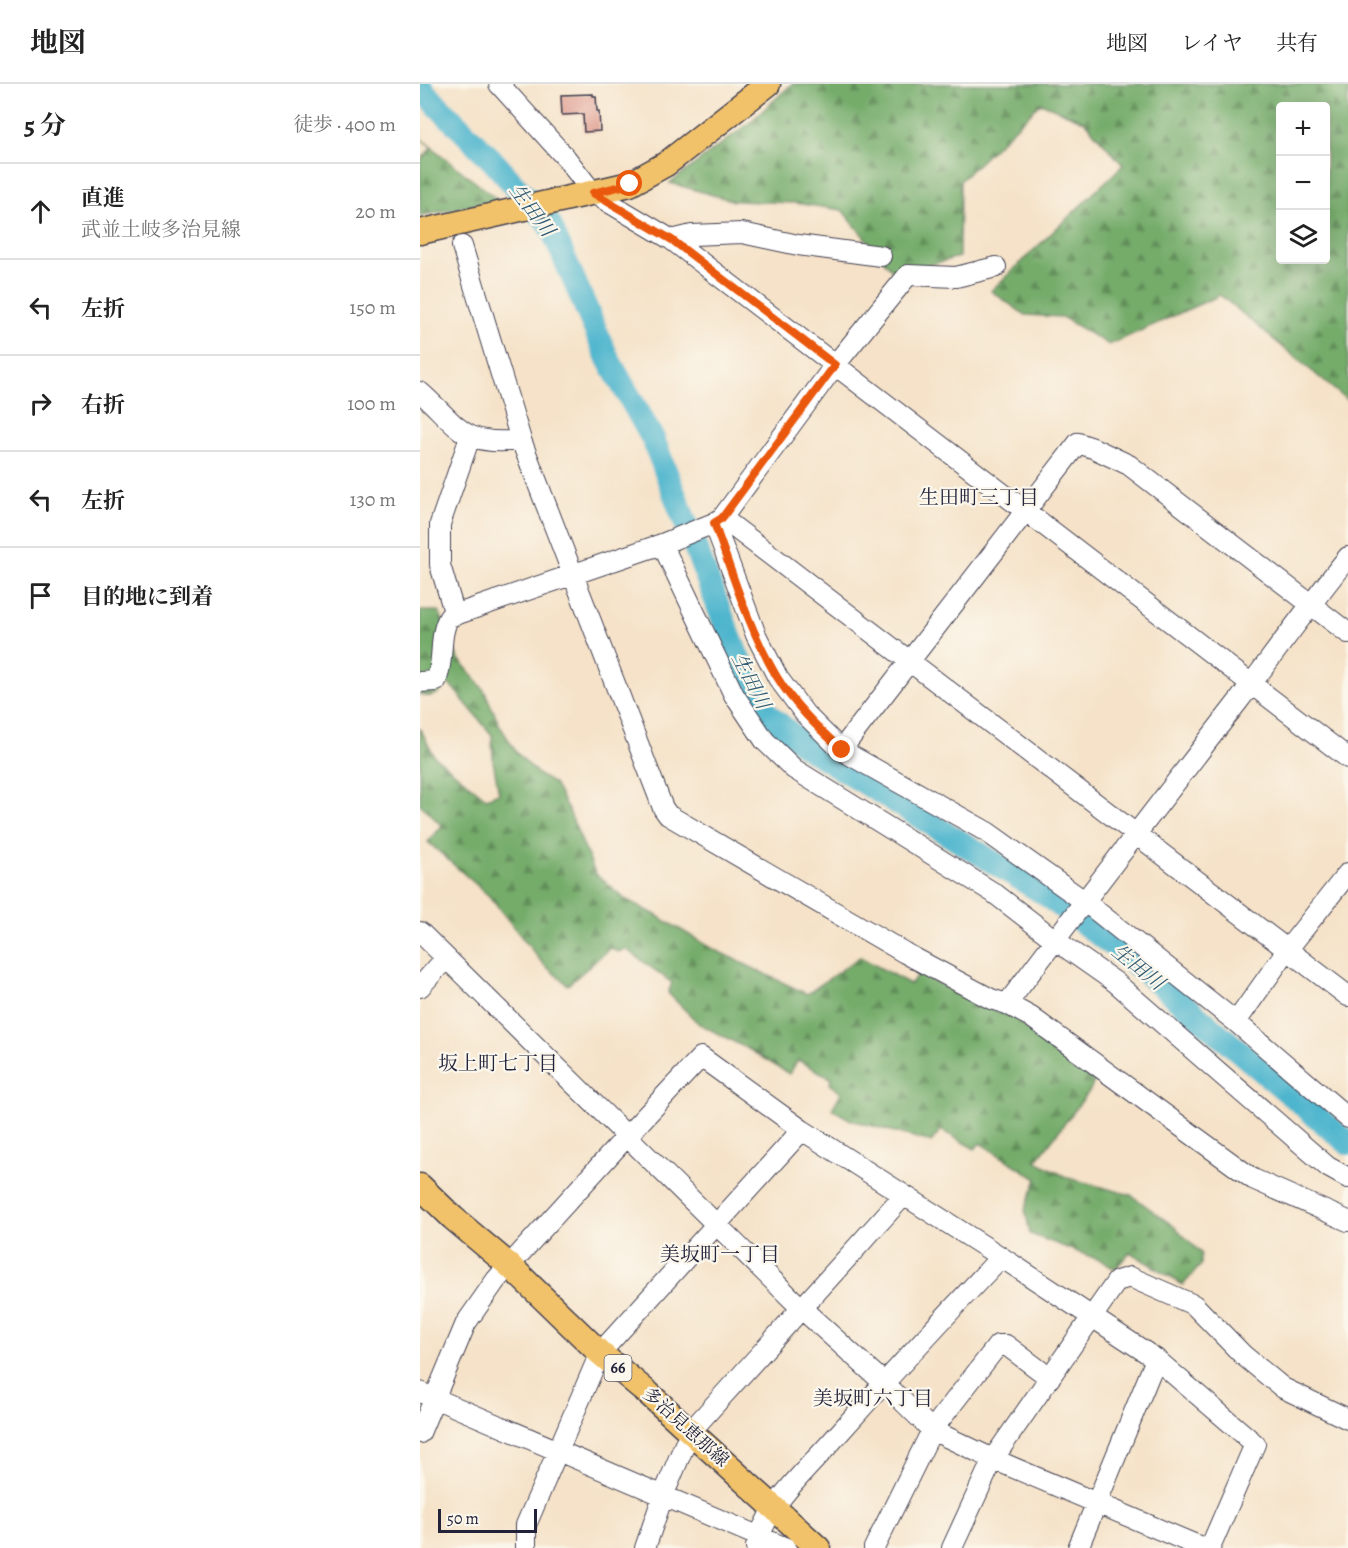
<!DOCTYPE html>
<html lang="ja">
<head>
<meta charset="utf-8">
<style>
	:root { --surface:#fff; --page:#f2f2f2; --text:#222; --muted:#767676; --line:#e0e0e0 }
	body { margin:0; font-family:Alegreya,"Noto Serif JP",serif; background:var(--page); color:var(--text) }
	.controls { position:absolute; right:18px; top:18px; display:grid; overflow:hidden; border-radius:6px; box-shadow:0 6px 24px #0002 }
	.controls button { width:54px; height:54px; display:grid; place-items:center; padding:0; border:0; border-bottom:2px solid var(--line); background:var(--surface); color:var(--text); font:30px sans-serif }
	.scale { position:absolute; left:18px; bottom:15px; width:99px; box-sizing:border-box; padding-left:6px; border:3px solid #22223b; border-top:0; font-size:16px; line-height:21px; white-space:nowrap; color:#22223b; -webkit-text-stroke:4px #fbf7ec; paint-order:stroke }
	.stop { position:absolute; width:18px; height:18px; margin:-14px; border:4px solid #ea580c; border-radius:50%; background:#fff }
	.stop.end { background:#ea580c; border-color:#fff; box-shadow:0 2px 6px #0008 }
	.list { margin:0; padding:0; list-style:none }
	h2 { display:flex; justify-content:space-between; align-items:center; height:78px; margin:0; padding:0 24px; font-size:26px }
	h2 small { font-size:20px; font-weight:400; color:var(--muted) }
	.list li { display:grid; grid-template-columns:39px 1fr auto; gap:18px; align-items:center; box-sizing:border-box; height:96px; padding:0 24px; border-top:2px solid var(--line) }
	.list b { display:block; font-size:22px; white-space:nowrap }
	.list p { margin:0; font-size:20px; white-space:nowrap; color:var(--muted) }
	.list em { font-size:20px; font-style:normal; color:var(--muted) }
	.icon { flex:none; width:33px; height:33px; fill:none; stroke:currentColor; stroke-width:2; stroke-linecap:round; stroke-linejoin:round }
	.map { position:relative; flex:none; width:928px; height:1464px; overflow:hidden }
	header { display:flex; align-items:center; gap:36px; box-sizing:border-box; height:84px; padding:0 30px; background:var(--surface); border-bottom:2px solid var(--line) }
	header strong { font-size:28px }
	nav { display:flex; gap:33px; margin-inline-start:auto; font-size:21px }
	main { display:flex }
	aside { flex:1; background:var(--surface) }
	.map>svg:first-child { display:block }
	.forest { fill:url(#forest-firs); stroke:#4c6752; stroke-width:1.5; fill-rule:evenodd }
	.lines { fill:none; stroke-linecap:round; stroke-linejoin:round }
	.river { stroke:#4eb5cd; stroke-width:24 }
	.building { fill:#dc9183 }
	.minor-casing { stroke:#423f50; stroke-width:22 }
	.major-casing { stroke:#423f50; stroke-width:27 }
	.minor { stroke:#fff; stroke-width:20 }
	.major { stroke:#f2c26a; stroke-width:24 }
	.route { stroke:#ea580c; stroke-width:8 }
	.labels { text-anchor:middle; dominant-baseline:central; stroke-width:4.5; stroke-linejoin:round; paint-order:stroke }
	.shield { fill:#fbf7ec; stroke:#636270; stroke-width:1.5 }
	.shield-label { font-size:16px; font-weight:bold; fill:#22223b }
	.street-label { font-size:18px; fill:#22223b; stroke:#fbf7ec }
	.water-label { font-size:20px; font-style:italic; fill:#345d75; stroke:#fbf7ec }
	.neighbourhood-label { font-size:20px; fill:#22223b; stroke:#fbf7ec }
</style>
</head>
<body>
<header>
<strong>地図</strong>
<nav><a>地図</a><a>レイヤ</a><a>共有</a></nav>
</header>
<main>
<aside>
<h2>5 分<small>徒歩 · 400 m</small></h2>
<ul class="list">
<li><svg class="icon" aria-label="ahead" viewBox="0 0 24 24"><path d="M12 20V5M6 11l6-6 6 6"/></svg><div><b>直進</b><p>武並土岐多治見線</p></div><em>20 m</em></li>
<li><svg class="icon" aria-label="left" viewBox="0 0 24 24"><path d="M17 20v-9H6M10 6l-5 5 5 5"/></svg><div><b>左折</b></div><em>150 m</em></li>
<li><svg class="icon" aria-label="right" viewBox="0 0 24 24"><path d="M7 20v-9h11M14 6l5 5-5 5"/></svg><div><b>右折</b></div><em>100 m</em></li>
<li><svg class="icon" aria-label="left" viewBox="0 0 24 24"><path d="M17 20v-9H6M10 6l-5 5 5 5"/></svg><div><b>左折</b></div><em>130 m</em></li>
<li><svg class="icon" aria-label="arrive" viewBox="0 0 24 24"><path d="M6 21V4h12l-3 4 3 4H6"/></svg><div><b>目的地に到着</b></div></li>
</ul>
</aside>
<div class="map">
<svg width="928" height="1464" viewBox="0 0 928 1464">
	<defs>
		<pattern id="forest-firs" width="22" height="20" patternUnits="userSpaceOnUse" patternTransform="scale(1.5)"><rect width="22" height="20" fill="#75ac6a"/><path d="M5 1l3.5 6h-7zM16 11l3.5 6h-7z" fill="#608c58"/></pattern>
	</defs>
	<rect width="100%" height="100%" fill="#fbf7ec"/>
	<filter id="ink" filterUnits="userSpaceOnUse"><feTurbulence type="fractalNoise" baseFrequency=".0167" numOctaves="2"/><feDisplacementMap in="SourceGraphic" scale="12" xChannelSelector="R" yChannelSelector="G"/><feConvolveMatrix kernelMatrix="1 2 1 2 8 2 1 2 1" color-interpolation-filters="sRGB"/></filter>
	<filter id="wash" filterUnits="userSpaceOnUse"><feTurbulence type="fractalNoise" baseFrequency=".008" numOctaves="4" result="noise"/><feDisplacementMap in="SourceGraphic" scale="24" xChannelSelector="R" yChannelSelector="G"/><feGaussianBlur stdDeviation="1.35" result="paint"/><feColorMatrix in="noise" values="0 0 0 0 0 0 0 0 0 0 0 0 0 0 0 0 0 1.4 0 .05"/><feComposite in="paint" operator="in"/></filter>
	<g filter="url(#wash)">
		<rect width="100%" height="100%" fill="#f5e2c8"/>
		<path class="forest" d="M372 0H928V317L800 211 689 261 642 233 605 231 571 207 703 81 664 37 621 19 540 97 539 173 475 190 422 126 375 119 314 117 250 99 329 39ZM860 22H906V176H860Z
			M0 54 78 116 0 132V77L12 63Z
			M0 527H19L38 574 64 606 80 642 96 668 119 691 134 700 149 727 175 789 205 815 234 830 295 866 387 910 440 873 490 900 499 890 574 926 603 936 676 992 671 1005 616 1077 648 1094 711 1111 756 1144 781 1169V1181L763 1201 710 1168 695 1185 682 1177 610 1150 605 1125 617 1095 560 1059 555 1065 521 1046 511 1058 431 1036 412 1025 421 1009 410 1000 411 994 378 976 369 990 330 966 279 940 248 909 252 899 206 865 198 868 190 864 148 901 123 880 69 812 8 758 22 742 0 720V644L14 672 66 714 79 709 73 677 72 651 33 604 27 599C21 610 13 615 0 611Z"/>
		<g class="lines">
			<path class="river" d="M0 4 71 75 130 141 188 275 233 355 317 571 347 630 388 664 625 810 704 870 928 1059"/>
		</g>
		<g id="blocks">
			<path class="building" d="M173 10V12H176L177 27H179L180 47 164 48 163 30 142 31 141 11Z"/>
		</g>
	</g>
	<g filter="url(#ink)">
		<use href="#blocks" fill-opacity="0" stroke="#423f50" stroke-width="1.5"/>
		<g class="lines">
			<g class="minor-casing">
				<path id="minor" d="M79 0 146 74 173 109 252 156 928 674
					M252 156 272 151 322 149 378 161 461 172
					M42 162 101 356 243 724 248 731 485 869 571 915 587 920 611 933 833 1095 928 1137
					M0 308C39 342 41 363 101 356
					M302 434 928 912
					M294 439 336 551 358 594 385 630 421 666 567 748 664 817 816 938 928 1034
					M242 460 314 611 345 657 374 685 574 809 635 856 695 898 908 1083 928 1094
					M35 531 20 481V440L50 353
					M0 598 16 597C25 576 18 552 29 533L242 460 294 439 302 434 415 281 488 191 536 193 576 183
					M421 666 658 359 673 364 709 381 928 549
					M0 848 381 1224 464 1299 512 1346 573 1375 783 1464
					M0 903 26 874
					M587 920C664 817 742 716 820 615 856 567 891 519 928 473
					M816 938 867 866 928 789
					M0 1308 366 1464
					M0 1349 46 1239 76 1196 207 1052 281 973 382 1046 581 1173 736 1275 835 1360 790 1464
					M336 1463C347 1420 385 1388 413 1356 468 1294 524 1233 581 1173
					M106 1464V1441L180 1269 382 1046
					M225 1464 243 1412 270 1348 484 1111
					M454 1464 512 1346 578 1261H586L630 1294
					M532 1464 573 1375 697 1197 710 1193 774 1221 823 1271 863 1304 928 1335
					M658 1464 736 1275"/>
			</g>
			<g class="major-casing">
				<path id="major" d="M0 148 210 100 246 80 348 0
					M0 1102 33 1134 90 1182 180 1269 229 1310 398 1464"/>
			</g>
			<use href="#minor" class="minor"/>
			<use href="#major" class="major"/>
		</g>
	</g>
	<g class="lines" filter="url(#ink)">
		<path class="route" d="M210 100 173 109 252 156 415 281 302 434 294 439C313 491 329 546 357 593 374 621 398 644 422 666"/>
	</g>
	<g class="labels">
		<rect class="shield" x="184.5" y="1271" width="27" height="26" rx="4.5"/>
		<g class="shield-label">
			<text x="198" y="1284">66</text>
		</g>
		<g class="street-label">
			<text transform="translate(266 1343) rotate(42)">多治見恵那線</text>
		</g>
		<g class="water-label">
			<text transform="translate(112 126) rotate(53)">生田川</text>
			<text transform="translate(331 597) rotate(63)">生田川</text>
			<text transform="translate(718 883) rotate(39)">生田川</text>
		</g>
		<g class="neighbourhood-label">
			<text x="559" y="413">生田町三丁目</text>
			<text x="78" y="979">坂上町七丁目</text>
			<text x="300" y="1170">美坂町一丁目</text>
			<text x="453" y="1314">美坂町六丁目</text>
		</g>
	</g>
</svg>
<div class="controls">
<button>+</button>
<button>−</button>
<button><svg class="icon" aria-label="layers" viewBox="0 0 24 24"><path d="M12 4l9 5-9 5-9-5zM3 14l9 5 9-5"/></svg></button>
</div>
<div class="scale">50 m</div>
<div class="stop" style="left:210px;top:100px"></div>
<div class="stop end" style="left:422px;top:666px"></div>
</div>
</main>
</body>
</html>
